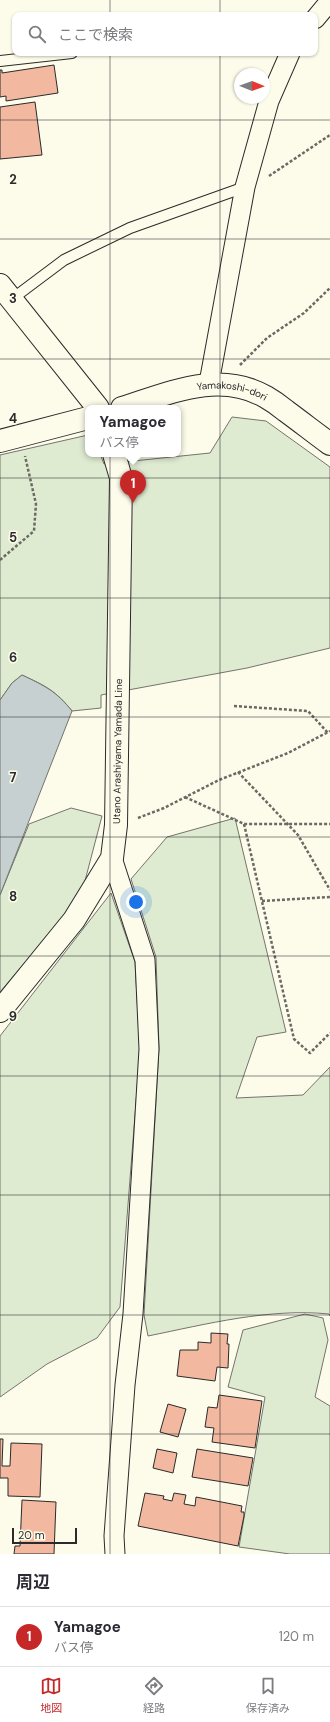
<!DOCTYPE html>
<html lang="ja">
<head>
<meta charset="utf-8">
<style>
	:root { --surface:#fff; --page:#f2f2f3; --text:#2b2b33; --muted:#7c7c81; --line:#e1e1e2; --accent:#c62828 }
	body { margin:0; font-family:"DM Sans","Noto Sans JP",sans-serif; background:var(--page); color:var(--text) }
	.compass { position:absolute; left:234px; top:68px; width:36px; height:36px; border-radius:50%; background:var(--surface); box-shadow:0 1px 3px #0004; rotate:91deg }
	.scale { position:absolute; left:12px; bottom:10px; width:65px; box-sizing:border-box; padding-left:4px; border:2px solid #2b2b2b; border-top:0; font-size:11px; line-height:14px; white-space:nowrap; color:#2b2b2b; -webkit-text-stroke:3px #fdfbea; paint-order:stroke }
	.you { position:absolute; left:136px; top:902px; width:14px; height:14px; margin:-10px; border:3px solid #fff; border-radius:50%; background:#1a73e8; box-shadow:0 0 0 6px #1a73e833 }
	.badge { display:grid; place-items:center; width:26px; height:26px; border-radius:50%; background:var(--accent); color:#fff; font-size:13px; font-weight:700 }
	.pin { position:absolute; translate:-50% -33px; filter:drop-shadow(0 1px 2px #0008) }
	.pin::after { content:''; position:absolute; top:21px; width:14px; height:12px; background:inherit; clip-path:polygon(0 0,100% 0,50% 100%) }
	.popup { position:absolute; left:85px; top:405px; width:96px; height:52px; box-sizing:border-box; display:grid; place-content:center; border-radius:8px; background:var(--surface); filter:drop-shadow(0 1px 3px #0005); font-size:13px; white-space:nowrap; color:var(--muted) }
	.popup b { font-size:15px; color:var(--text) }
	.popup::after { content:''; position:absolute; left:50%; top:100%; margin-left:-8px; border:8px solid transparent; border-top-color:var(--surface) }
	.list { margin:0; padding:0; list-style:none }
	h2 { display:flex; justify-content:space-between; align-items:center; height:52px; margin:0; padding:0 16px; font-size:17px }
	h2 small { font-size:13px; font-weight:400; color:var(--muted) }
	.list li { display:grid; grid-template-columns:26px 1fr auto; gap:12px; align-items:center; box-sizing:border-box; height:60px; padding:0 16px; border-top:1px solid var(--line) }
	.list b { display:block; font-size:15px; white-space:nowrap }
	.list p { margin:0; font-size:13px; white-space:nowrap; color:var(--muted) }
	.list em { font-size:13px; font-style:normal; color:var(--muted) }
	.icon { flex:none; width:22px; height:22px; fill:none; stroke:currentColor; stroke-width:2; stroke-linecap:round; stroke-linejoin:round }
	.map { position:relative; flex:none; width:330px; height:1554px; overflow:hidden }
	.search { position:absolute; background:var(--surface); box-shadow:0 1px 3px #0004; left:12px; right:12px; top:12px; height:44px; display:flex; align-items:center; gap:10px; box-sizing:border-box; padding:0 14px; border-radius:8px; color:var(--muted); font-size:15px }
	.sheet { height:112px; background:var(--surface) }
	nav { display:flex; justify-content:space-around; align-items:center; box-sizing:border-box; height:56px; border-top:1px solid var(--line); background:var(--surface); font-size:11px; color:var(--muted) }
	nav a { display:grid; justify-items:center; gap:2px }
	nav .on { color:var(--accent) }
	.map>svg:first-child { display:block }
	.green { fill:#deebd1; stroke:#74746e }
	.water { fill:#c7d0d0; stroke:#74746e }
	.building { fill:#f2b8a0; stroke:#2b2b2b }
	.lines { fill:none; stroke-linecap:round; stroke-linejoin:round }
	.service-casing { stroke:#2b2b2b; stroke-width:12 }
	.minor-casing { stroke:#2b2b2b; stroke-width:21 }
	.tertiary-casing { stroke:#2b2b2b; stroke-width:24 }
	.primary-casing { stroke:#2b2b2b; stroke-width:24 }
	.path { stroke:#6a6964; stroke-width:2.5; stroke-dasharray:3 2; stroke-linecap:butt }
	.service { stroke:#fdfbea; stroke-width:10 }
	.minor { stroke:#fdfbea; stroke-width:19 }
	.tertiary { stroke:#fdfbea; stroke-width:22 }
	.primary { stroke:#fdfbea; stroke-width:22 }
	.grid { fill:none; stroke:#2b2b2b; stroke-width:1; stroke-opacity:0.55 }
	.labels { text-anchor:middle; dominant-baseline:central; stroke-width:3; stroke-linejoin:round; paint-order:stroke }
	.street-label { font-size:10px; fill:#2b2b2b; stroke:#fdfbea }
	.grid-label { font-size:13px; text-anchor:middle; font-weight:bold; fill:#2b2b2b; stroke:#fdfbea; stroke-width:3; stroke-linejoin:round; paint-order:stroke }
</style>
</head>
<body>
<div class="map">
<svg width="330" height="1554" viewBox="0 0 330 1554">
	<rect width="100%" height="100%" fill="#fdfbea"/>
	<path class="green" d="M232 417 266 421 330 467V648L247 668 101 695V708L72 711C56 691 46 686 22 675L12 683 0 700V455L88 435V454H100L104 464 210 453Z
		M71 808 102 816 81 896 0 992V895L29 824Z
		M235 818 286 1032 257 1037 236 1098 303 1095 330 1067V1316L329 1314C269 1308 207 1324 148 1336L144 1315 159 1048 156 957 131 879 167 837Z
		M111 893 135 962 140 1051 120 1307 97 1338 47 1364 0 1397V1036Z
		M305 1314 323 1318 328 1340 315 1397 330 1406V1554H290L239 1547 265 1397 228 1387 243 1330Z"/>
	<path class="water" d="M22 675C45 686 56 691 72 711L0 895V700L12 683Z"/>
	<path class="building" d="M54 65 58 93 6 101V96L0 97V70H2V73Z
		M35 102 42 155 0 159V107Z
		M211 1333 228 1334 227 1344H229L228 1368 217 1367 215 1381 177 1376 180 1350H198V1342L211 1343Z
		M219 1395 262 1401 255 1448 212 1442 214 1428 205 1427 208 1407 217 1408Z
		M168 1404 186 1409 178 1437 160 1432Z
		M0 1439H3L2 1466H10L11 1443 42 1444 40 1497 8 1496V1478H0Z
		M157 1449 177 1453 173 1473 153 1468Z
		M197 1449 253 1458 248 1486 192 1477Z
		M145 1493 164 1496 163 1499 172 1501 174 1493 186 1495 184 1504 195 1506 196 1497 242 1506 241 1512H244V1516L238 1546 138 1526Z
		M22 1500 56 1502 54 1554H14L15 1546H20Z"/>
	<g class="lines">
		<g class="service-casing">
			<path id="service" d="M0 61 72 53
				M12 299 64 260 130 228 245 187"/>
		</g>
		<g class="minor-casing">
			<path id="minor" d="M315 19 330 1
				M209 383 245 187 269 101 290 53
				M112 858 145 960 149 1049 133 1314 125 1385 114 1536 115 1554"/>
		</g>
		<g class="tertiary-casing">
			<g id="tertiary">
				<path id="s1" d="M122 408C170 393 219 370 266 397 273 401 280 406 286 411 301 422 315 433 330 444"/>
				<path d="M0 441 88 418"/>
			</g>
		</g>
		<g class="primary-casing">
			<g id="primary">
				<path d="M0 285 98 408"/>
				<path id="s2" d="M0 1011 74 920 112 858 116 825 121 478 114 454"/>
			</g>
		</g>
		<path class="path" d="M269 176 330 135
			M240 365 267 338 304 313 330 288
			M0 560 34 531 36 504 25 456
			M234 706 308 711 328 733
			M238 772 298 835 330 890
			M185 797 244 824H330
			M138 818 164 808 219 780 288 753 330 731
			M244 824 294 1039 310 1053 330 1033
			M262 901 330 897"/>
		<use href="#service" class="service"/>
		<use href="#minor" class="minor"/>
		<use href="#tertiary" class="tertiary"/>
		<use href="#primary" class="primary"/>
	</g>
	<path class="grid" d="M110 0V15M220 0V15M110 53V1554M220 53V1554M0 120H330M0 239H330M0 359H330M0 478H330M0 598H330M0 717H330M0 837H330M0 956H330M0 1076H330M0 1195H330M0 1315H330M0 1434H330"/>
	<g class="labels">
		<g class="street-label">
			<text stroke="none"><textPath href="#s1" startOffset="114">Yamakoshi-dori</textPath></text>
			<text stroke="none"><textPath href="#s2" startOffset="297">Utano Arashiyama Yamada Line</textPath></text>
		</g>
	</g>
	<g class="grid-label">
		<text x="13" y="184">2</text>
		<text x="13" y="303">3</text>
		<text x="13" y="423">4</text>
		<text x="13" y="542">5</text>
		<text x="13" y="662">6</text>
		<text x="13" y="782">7</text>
		<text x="13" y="901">8</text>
		<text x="13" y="1021">9</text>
	</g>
</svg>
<svg class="compass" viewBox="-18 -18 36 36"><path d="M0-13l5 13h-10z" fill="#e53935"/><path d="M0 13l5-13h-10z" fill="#7c7c81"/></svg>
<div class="scale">20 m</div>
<div class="you"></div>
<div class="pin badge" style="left:133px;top:503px">1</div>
<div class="popup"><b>Yamagoe</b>バス停</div>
<div class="search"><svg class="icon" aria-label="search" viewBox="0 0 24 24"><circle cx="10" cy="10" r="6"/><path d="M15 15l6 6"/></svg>ここで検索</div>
</div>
<section class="sheet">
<h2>周辺<small></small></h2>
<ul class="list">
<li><span class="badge">1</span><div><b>Yamagoe</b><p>バス停</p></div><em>120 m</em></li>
</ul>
</section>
<nav>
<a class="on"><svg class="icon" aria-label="map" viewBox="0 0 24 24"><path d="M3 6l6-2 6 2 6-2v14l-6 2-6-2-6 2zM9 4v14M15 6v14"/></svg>地図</a>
<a><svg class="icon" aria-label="directions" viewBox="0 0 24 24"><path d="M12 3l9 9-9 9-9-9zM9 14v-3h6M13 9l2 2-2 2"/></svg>経路</a>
<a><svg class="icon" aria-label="saved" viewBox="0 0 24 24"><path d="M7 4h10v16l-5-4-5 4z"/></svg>保存済み</a>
</nav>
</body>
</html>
